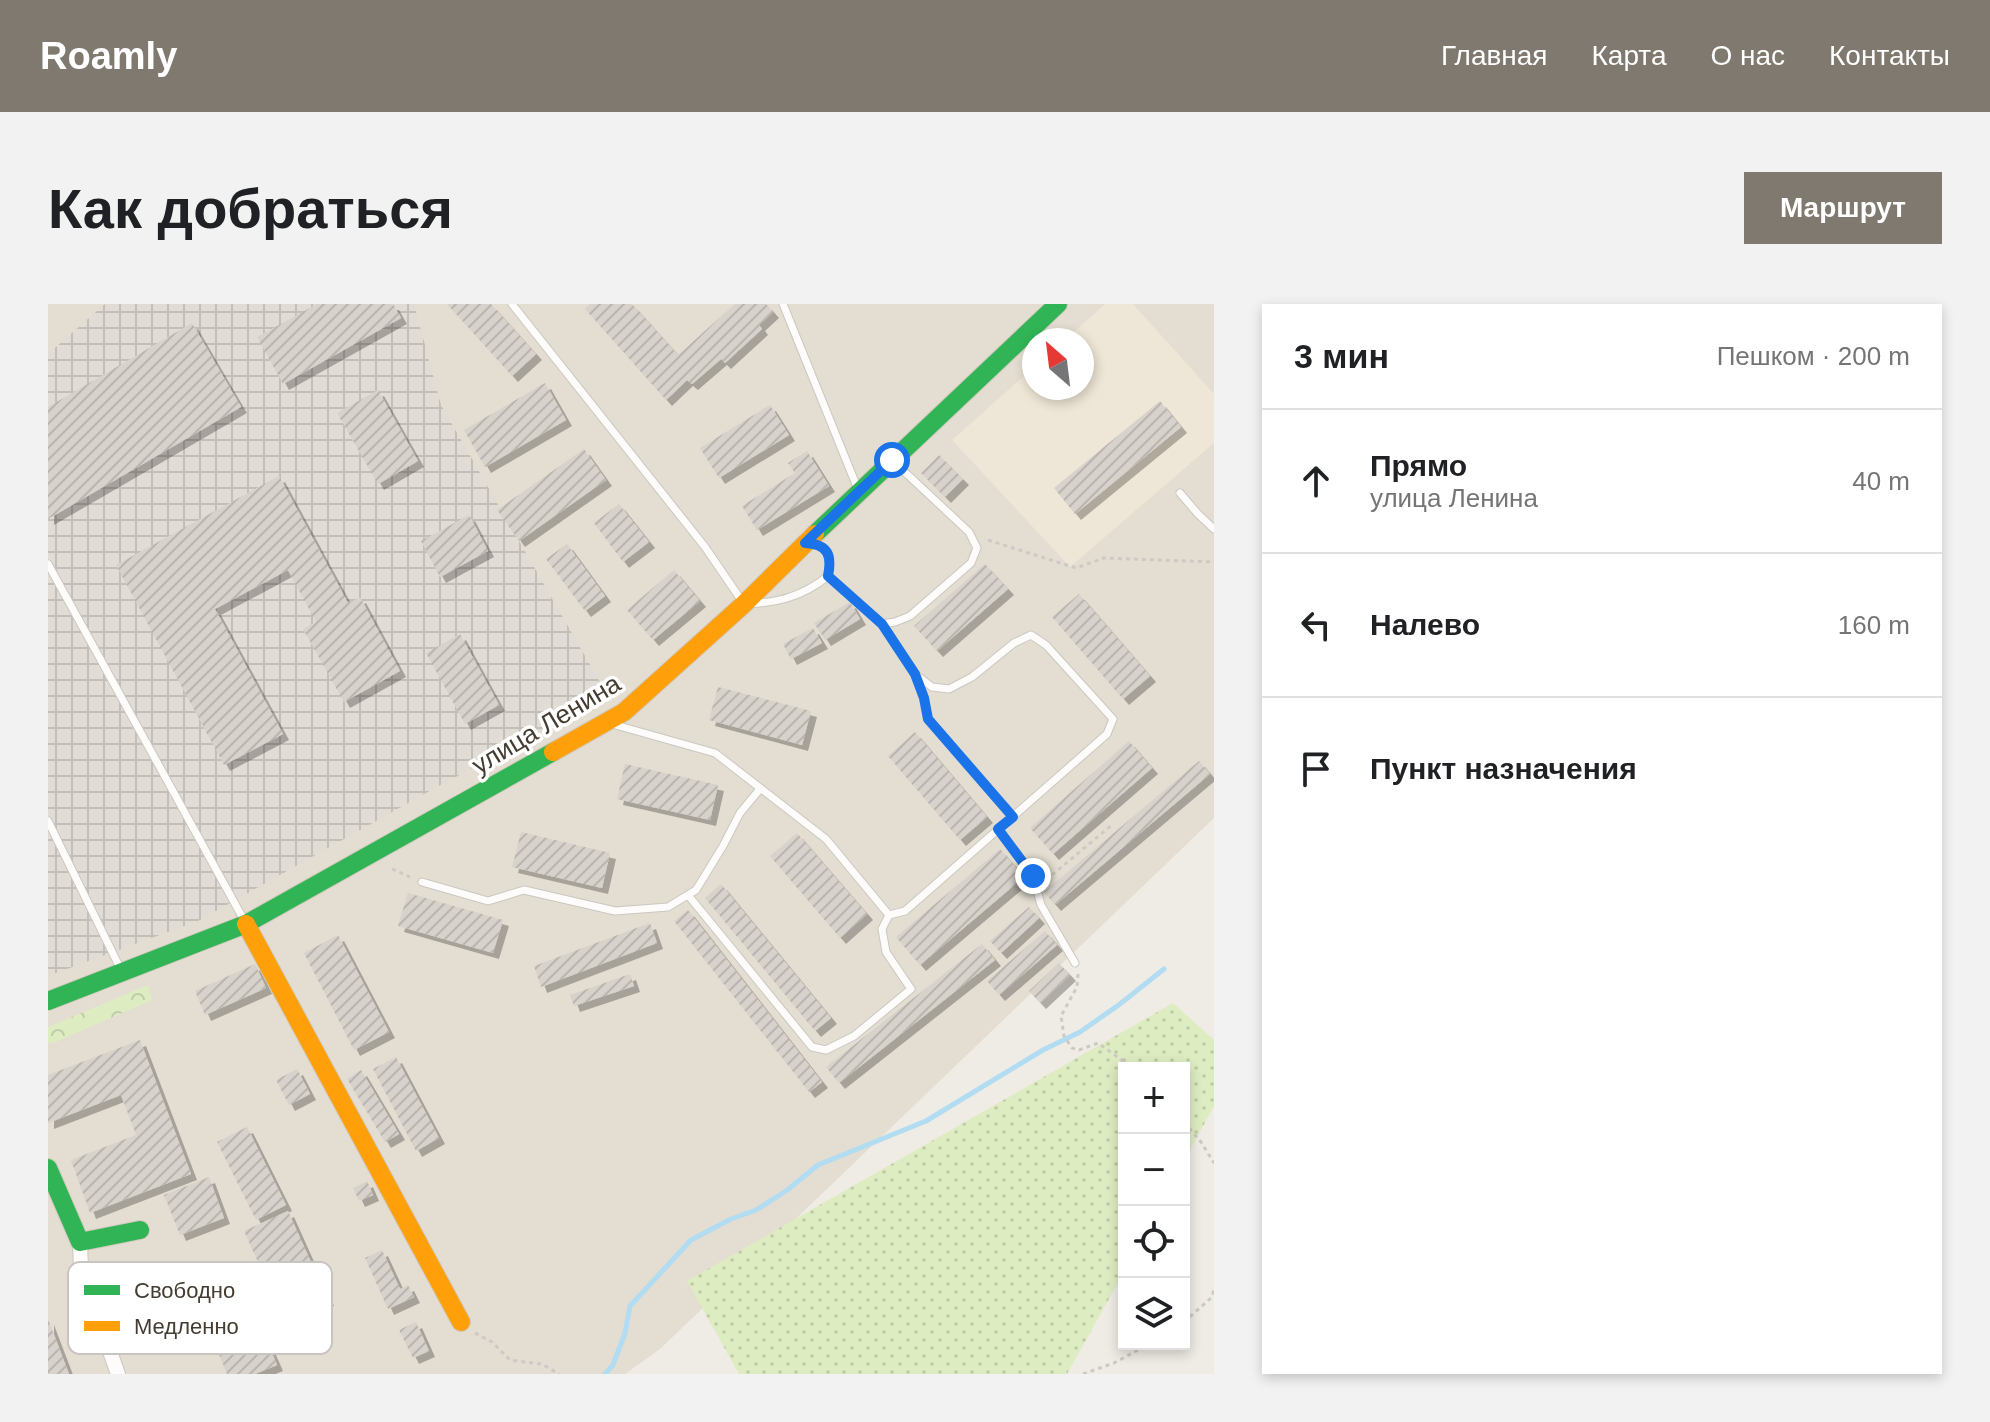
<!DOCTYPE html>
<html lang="ru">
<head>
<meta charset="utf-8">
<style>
	:root { --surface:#fff; --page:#f2f2f2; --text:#202124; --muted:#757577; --line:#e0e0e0; --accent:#807970 }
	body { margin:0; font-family:Arial,sans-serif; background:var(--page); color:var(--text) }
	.controls { position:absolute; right:24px; bottom:24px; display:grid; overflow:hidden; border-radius:0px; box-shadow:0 4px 12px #0003 }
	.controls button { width:72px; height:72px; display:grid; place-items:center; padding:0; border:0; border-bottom:2px solid var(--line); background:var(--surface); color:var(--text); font:40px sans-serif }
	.compass { position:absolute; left:974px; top:24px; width:72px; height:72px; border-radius:50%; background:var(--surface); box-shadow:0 4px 12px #0003; rotate:332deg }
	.stop { position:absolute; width:24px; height:24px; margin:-18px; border:6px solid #1a73e8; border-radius:50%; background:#fff }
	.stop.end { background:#1a73e8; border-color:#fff; box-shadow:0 2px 8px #0008 }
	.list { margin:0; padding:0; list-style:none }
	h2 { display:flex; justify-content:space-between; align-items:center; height:104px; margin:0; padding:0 32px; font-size:34px }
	h2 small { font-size:26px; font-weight:400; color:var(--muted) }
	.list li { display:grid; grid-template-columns:52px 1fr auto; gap:24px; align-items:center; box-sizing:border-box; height:144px; padding:0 32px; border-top:2px solid var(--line) }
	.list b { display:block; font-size:30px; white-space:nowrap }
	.list p { margin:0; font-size:26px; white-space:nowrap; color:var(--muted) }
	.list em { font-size:26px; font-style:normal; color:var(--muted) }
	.icon { flex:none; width:44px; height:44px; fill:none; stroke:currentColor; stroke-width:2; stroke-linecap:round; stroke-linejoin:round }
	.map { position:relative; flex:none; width:1166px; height:1070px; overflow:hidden; border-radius:0px }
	header { display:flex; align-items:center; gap:48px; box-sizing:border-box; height:112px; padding:0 40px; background:var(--accent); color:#fff }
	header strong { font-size:38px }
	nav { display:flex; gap:44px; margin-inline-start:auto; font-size:28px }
	.intro { display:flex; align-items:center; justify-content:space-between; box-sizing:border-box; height:192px; padding:0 48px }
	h1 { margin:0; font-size:56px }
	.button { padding:20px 36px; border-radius:0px; background:var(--accent); color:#fff; font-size:28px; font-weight:700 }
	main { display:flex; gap:48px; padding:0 48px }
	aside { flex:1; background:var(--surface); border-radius:0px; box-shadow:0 4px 12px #0003 }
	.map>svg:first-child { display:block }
	.residential { fill:#e4ddd1; fill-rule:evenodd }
	.industrial { fill:url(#industrial-grid) }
	.education { fill:#eee6d6 }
	.forest { fill:url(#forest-crowns) }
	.park { fill:url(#park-dots) }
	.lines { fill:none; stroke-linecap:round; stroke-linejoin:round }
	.stream { stroke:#b1dcf2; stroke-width:5 }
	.building { fill:url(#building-hatch); filter:url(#shadow) }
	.lane-casing { stroke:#cbc7c1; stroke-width:9 }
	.street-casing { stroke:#cbc7c1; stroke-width:16 }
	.fast-casing { stroke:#d0c9bc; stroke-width:20 }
	.slow-casing { stroke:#d0c9bc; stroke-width:20 }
	.path { stroke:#cdcac5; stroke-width:3; stroke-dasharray:4 4; stroke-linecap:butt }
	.lane { stroke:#fdfcfb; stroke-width:7 }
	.street { stroke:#fdfcfb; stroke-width:14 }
	.fast { stroke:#30b455; stroke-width:18 }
	.slow { stroke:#ff9f0a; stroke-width:18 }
	.route { stroke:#1a73e8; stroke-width:10 }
	.labels { text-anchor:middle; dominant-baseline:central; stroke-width:7; stroke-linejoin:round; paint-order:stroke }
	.street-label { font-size:26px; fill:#443c31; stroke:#fff }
	.key { fill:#fff; stroke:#c7c4c1; stroke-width:2 }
	.key-label { font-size:22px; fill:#443c31 }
</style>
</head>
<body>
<header>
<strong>Roamly</strong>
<nav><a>Главная</a><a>Карта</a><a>О нас</a><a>Контакты</a></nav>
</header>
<div class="intro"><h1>Как добраться</h1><a class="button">Маршрут</a></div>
<main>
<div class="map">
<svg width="1166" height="1070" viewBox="0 0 1166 1070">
	<defs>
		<pattern id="industrial-grid" width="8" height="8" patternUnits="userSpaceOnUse" patternTransform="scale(2)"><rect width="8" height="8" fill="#e2dcd6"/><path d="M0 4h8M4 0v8" fill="none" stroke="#c3beb8"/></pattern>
		<pattern id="forest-crowns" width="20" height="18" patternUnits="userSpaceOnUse" patternTransform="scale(2)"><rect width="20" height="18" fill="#deecc2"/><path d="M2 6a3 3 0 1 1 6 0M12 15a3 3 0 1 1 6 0" fill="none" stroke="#c0cba7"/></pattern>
		<pattern id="park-dots" width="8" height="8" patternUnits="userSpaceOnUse" patternTransform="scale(2)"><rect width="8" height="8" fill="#deecc2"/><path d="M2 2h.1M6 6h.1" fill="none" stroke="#c0cba7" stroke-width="1.8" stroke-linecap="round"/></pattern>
		<pattern id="building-hatch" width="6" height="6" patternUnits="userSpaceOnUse" patternTransform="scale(2)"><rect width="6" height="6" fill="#d7d2cc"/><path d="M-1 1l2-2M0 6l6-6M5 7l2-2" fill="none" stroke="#bab5b0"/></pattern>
		<filter id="shadow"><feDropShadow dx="6" dy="6" stdDeviation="0" flood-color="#0004"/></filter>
	</defs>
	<rect width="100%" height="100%" fill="#efebe5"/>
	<path class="residential" d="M0 0H1166V514L612 1045 577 1070H0ZM986 36H1034V84H986Z"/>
	<path class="industrial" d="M57 0H366L393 101 560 392 387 484 150 617 0 672V50Z"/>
	<path class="education" d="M1057 0H1085L1166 90V139L1022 263 904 136 986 63V84H1034V36H1017Z"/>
	<path class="forest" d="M100 681 104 696 5 739H0V723Z"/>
	<path class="park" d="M1125 699 1166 736V802L1136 857V764H1076V968L1019 1070H691L639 977Z"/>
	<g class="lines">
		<path class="stream" d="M557 1070 565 1061 577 1029 582 1002 643 936 683 915 708 906 738 887 770 861 878 817 995 746 1032 728 1072 700 1116 665"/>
	</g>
	<path class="building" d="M269 0H345L353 14 235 80 209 33Z
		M399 0H443L488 50 464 72Z
		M542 0H584L630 51 687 0H718L725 8 711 21 714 25 677 59 673 55 644 80 639 76 618 96 537 5Z
		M144 19 193 103 0 215V103Z
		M497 79 518 116 437 163 416 126Z
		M330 86 370 157 330 180 289 109Z
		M1112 97 1133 123 1027 210 1006 184Z
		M722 101 741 131 671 174 652 144Z
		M536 145 558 176 471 237 449 206Z
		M759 147 781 182 709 226 694 202 747 169 740 159Z
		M891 151 915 175 897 193 873 169Z
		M231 172 300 299 312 293 352 367 296 398 255 325 268 318 240 266 167 305 235 430 176 461 68 261Z
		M571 200 601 238 575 258 546 219Z
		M421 211 440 247 392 273 373 237Z
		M519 240 557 292 537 307 498 255Z
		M937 260 960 285 889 347 866 322Z
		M626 266 652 297 605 336 579 306Z
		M1031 290 1102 372 1075 395 1004 313Z
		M802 298 812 315 777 336 766 319Z
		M765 324 774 339 743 355 735 340Z
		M412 330 451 401 417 420 378 349Z
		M670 383 763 407 754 441 661 416Z
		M867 428 939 513 912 536 840 452Z
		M1081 437 1104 464 1005 550 982 524Z
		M1151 457 1162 470 1007 601 996 588Z
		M577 460 670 481 662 516 569 495Z
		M473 528 562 549 554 584 464 563Z
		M749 529 819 610 792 634 722 552Z
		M952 545 976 573 872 661 848 633Z
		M673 580 783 714 767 727 657 594Z
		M360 589 455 616 445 649 350 622Z
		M981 603 991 614 953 649 942 637Z
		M640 606 774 778 761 788 626 617Z
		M602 619 609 639 493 683 486 662Z
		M997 627 1009 641 951 691 939 677Z
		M290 631 341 728 306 746 256 649Z
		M934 640 947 656 791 779 778 763Z
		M1011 659 1022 671 992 699 981 687Z
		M207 660 218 684 157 711 147 687Z
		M582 670 586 682 526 702 522 691Z
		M92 736 143 870 42 909 23 856 88 831 73 791 0 819V771Z
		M348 753 391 834 368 847 325 765Z
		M249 765 262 790 241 801 228 776Z
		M313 766 351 830 337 838 299 775Z
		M199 823 238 901 208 916 169 838Z
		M161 873 176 914 132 931 116 891Z
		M319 877 325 891 311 897 305 884Z
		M240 907 280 996 236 1016 196 927Z
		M334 946 352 985 360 981 366 993 340 1005 317 954Z
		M0 1015 21 1070H0Z
		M368 1018 381 1047 365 1054 351 1026Z
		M215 1029 229 1061 207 1070H179L170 1048Z"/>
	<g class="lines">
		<g class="lane-casing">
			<path id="lane" d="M464 0 657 243 696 300C729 299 754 293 780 272 784 255 781 244 763 239
				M735 0 809 183
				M1132 189 1150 210 1166 225
				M0 260 197 618
				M780 272 834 320 867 370 876 394 880 415 965 513
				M834 320 847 318 862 312 923 259 929 244 921 228 846 158
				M564 420 667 449 778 535 841 611 857 607 1059 430 1065 415 998 341 983 331 966 339 924 373 901 385 884 383 867 370
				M0 517 73 666
				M950 525 985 572 993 601 1027 659
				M374 578 440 597 476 586 567 607 620 603 648 586 675 542 692 509 712 485
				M640 591 764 743 778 746 806 732 863 685 838 648 834 625 841 611"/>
		</g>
		<g class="street-casing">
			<path id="street" d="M32 938 33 966 70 1070"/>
		</g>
		<g class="fast-casing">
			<path id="fast" d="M767 230 1010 0
				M0 697 198 620 505 448
				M0 864 32 938 92 926"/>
		</g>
		<g class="slow-casing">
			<path id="slow" d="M505 448 576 408 696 300 767 230
				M198 620 413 1018"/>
		</g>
		<path class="path" d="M940 236 1028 264 1056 254 1166 258
			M344 565 362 573
			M998 576 1065 520
			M1030 670 1029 683 1013 712 1016 732 1024 744 1031 746 1050 739 1085 764
			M1136 818 1153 838 1166 859
			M1136 1018 1164 993 1166 985
			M427 1029 444 1038 462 1056 494 1060 511 1070
			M1035 1070 1066 1059 1101 1040"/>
		<use href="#lane" class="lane"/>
		<use href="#street" class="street"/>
		<use href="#fast" class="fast"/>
		<use href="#slow" class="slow"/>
	</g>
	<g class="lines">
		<path class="route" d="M844 156 757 239C781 240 784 252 780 272L834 320 867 370 876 394 880 415 965 513 950 525 985 572"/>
	</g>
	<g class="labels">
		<g class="street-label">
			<text transform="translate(498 420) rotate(-31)">улица Ленина</text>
		</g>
	</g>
	<rect x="20" y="958" width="264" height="92" rx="12" class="key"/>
	<rect x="36" y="981" width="36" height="10" fill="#30b455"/>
	<rect x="36" y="1017" width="36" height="10" fill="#ff9f0a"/>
	<g class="key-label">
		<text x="86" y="994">Свободно</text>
		<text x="86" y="1030">Медленно</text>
	</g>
</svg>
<div class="controls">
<button>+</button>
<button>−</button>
<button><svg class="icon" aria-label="locate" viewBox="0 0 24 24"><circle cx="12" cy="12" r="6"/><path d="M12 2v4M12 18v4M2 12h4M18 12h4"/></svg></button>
<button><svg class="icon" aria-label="layers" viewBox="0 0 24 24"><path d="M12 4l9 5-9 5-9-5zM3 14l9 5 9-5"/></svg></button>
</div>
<svg class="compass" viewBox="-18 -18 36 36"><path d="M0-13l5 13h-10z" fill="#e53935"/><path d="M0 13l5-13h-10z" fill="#757577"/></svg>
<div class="stop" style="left:844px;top:156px"></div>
<div class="stop end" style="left:985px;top:572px"></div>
</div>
<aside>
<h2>3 мин<small>Пешком · 200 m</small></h2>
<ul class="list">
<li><svg class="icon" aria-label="ahead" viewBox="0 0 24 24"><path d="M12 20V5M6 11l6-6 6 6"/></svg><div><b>Прямо</b><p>улица Ленина</p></div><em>40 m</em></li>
<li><svg class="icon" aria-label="left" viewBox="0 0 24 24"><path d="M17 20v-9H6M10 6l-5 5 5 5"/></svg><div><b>Налево</b></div><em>160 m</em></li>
<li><svg class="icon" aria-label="arrive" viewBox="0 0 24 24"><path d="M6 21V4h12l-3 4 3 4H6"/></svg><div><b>Пункт назначения</b></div></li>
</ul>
</aside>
</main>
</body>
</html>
